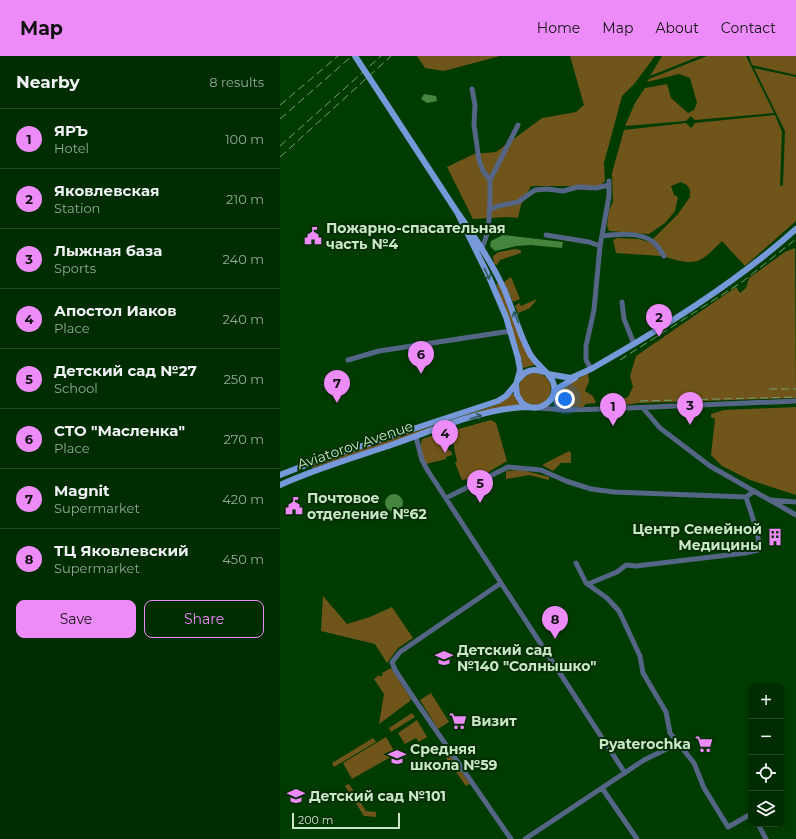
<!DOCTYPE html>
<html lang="en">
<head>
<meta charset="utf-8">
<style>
	:root { --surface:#002d00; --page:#0e390f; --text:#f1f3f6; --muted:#95a899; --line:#224922; --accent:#ed8cf9 }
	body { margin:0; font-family:Montserrat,sans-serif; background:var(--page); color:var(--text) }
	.controls { position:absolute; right:12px; bottom:12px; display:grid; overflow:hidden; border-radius:8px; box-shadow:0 2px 6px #0003 }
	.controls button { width:36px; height:36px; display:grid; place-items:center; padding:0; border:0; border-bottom:1px solid var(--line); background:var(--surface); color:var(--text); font:20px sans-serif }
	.scale { position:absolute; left:12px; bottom:10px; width:108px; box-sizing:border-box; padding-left:4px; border:2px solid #cae7c7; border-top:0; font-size:11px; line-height:14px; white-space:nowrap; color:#cae7c7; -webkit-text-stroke:3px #032f03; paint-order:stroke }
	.you { position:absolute; left:285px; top:343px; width:14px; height:14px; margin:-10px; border:3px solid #fff; border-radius:50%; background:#1a73e8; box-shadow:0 0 0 6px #1a73e833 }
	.badge { display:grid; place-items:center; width:26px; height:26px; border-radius:50%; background:var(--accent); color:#111; font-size:13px; font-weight:700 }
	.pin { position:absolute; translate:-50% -33px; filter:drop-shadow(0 1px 2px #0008) }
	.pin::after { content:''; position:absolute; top:21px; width:14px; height:12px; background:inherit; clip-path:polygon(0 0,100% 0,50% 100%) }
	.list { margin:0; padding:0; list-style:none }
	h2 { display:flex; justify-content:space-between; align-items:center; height:52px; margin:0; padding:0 16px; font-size:17px }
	h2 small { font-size:13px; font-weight:400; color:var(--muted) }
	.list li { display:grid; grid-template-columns:26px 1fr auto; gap:12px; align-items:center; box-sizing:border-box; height:60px; padding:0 16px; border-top:1px solid var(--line) }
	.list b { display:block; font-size:15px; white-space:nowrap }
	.list p { margin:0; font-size:13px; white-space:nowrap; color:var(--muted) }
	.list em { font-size:13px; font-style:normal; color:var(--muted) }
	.actions { display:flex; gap:8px; padding:12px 16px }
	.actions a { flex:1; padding:9px 0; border:1px solid var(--accent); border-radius:8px; text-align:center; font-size:14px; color:var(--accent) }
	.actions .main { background:var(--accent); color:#111 }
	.icon { flex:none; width:22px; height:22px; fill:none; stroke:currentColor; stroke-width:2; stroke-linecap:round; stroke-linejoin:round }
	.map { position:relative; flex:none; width:516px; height:783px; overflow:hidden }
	header { display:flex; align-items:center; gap:24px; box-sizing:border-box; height:56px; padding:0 20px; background:var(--accent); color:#111 }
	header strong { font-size:19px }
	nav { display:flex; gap:22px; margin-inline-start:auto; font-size:14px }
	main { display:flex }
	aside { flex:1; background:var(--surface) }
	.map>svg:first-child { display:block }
	.green { fill:#70551b }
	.water { fill:#448540 }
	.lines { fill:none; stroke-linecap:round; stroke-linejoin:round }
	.minor { stroke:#546585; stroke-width:5 }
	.major { stroke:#7799da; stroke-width:6 }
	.rail { stroke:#759f73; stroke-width:1; stroke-dasharray:8 4; stroke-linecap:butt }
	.major-bridge { stroke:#7799da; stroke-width:6 }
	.oneway { stroke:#315959 }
	.labels { text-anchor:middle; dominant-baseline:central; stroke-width:4; stroke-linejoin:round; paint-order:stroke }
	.poi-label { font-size:14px; font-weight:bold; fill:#cae7c7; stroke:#032f03; text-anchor:start }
	.street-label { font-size:14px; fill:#cae7c7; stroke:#032f03 }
</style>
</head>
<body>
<header>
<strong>Map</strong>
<nav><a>Home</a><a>Map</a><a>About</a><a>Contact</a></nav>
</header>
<main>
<aside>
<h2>Nearby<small>8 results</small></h2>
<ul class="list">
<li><span class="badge">1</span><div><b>ЯРЪ</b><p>Hotel</p></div><em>100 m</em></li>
<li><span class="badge">2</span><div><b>Яковлевская</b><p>Station</p></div><em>210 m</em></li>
<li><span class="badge">3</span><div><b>Лыжная база</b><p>Sports</p></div><em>240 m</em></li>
<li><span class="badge">4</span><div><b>Апостол Иаков</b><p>Place</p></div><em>240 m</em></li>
<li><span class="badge">5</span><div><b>Детский сад №27</b><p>School</p></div><em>250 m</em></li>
<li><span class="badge">6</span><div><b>СТО &quot;Масленка&quot;</b><p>Place</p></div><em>270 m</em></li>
<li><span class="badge">7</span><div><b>Magnit</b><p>Supermarket</p></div><em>420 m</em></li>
<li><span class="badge">8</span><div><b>ТЦ Яковлевский</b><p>Supermarket</p></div><em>450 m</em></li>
</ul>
<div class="actions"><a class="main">Save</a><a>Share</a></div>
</aside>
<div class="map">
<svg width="516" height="783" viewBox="0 0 516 783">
	<rect width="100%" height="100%" fill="#003c00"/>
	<path class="green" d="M137 0H220L164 15 145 12Z
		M290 0H375L355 27 342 40 324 107 325 125 319 130H251L241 149 238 162 227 161 193 163 167 111 194 98 216 96 262 62 296 56 304 49Z
		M382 0H420L370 20Z
		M427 0H466L494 57 415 64 411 60 406 65 345 70 355 47 365 32 387 28 391 42 408 57 414 54 417 47 410 22 399 18 367 26 369 23Z
		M469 0H516V19L472 9Z
		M474 12 516 21V165L465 210 442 185C419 208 417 210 385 201L373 183 398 158 410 141V134L407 129 401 126 391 130 394 139 398 141 395 155 385 167 369 178 329 175 327 170 329 154 333 146 332 117 344 74 406 67 411 72 415 67 495 59 502 76 500 130 503 129 505 75Z
		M337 182 359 183 372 187 381 200 336 197 333 184Z
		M515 192 516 342 358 347 339 350 338 344 348 341 353 331 350 320 356 300 456 231 460 237 466 232 469 222 505 196Z
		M235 193 241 194V197L220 204 217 209 214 208 213 200 219 196Z
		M231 221 240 243 233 246 224 226Z
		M216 228H219L255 309 243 312 240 298Z
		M257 243 250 252 238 257 235 250 239 247 241 250Z
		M239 333a16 16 0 1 1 32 0a16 16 0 1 1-32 0Z
		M308 317 309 325 305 335 313 340 316 347 306 348 303 351C290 352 276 354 277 337L281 333Z
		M233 337 240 349 216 352 32 412 31 410 219 348Z
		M516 351V439L470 424 442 410 431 399 435 363 431 361V358L444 354Z
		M211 364 216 367 227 405 202 420 182 424 175 407 177 406 171 375Z
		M167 375 169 385 166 387 168 394 171 395 172 399 166 401V403L146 408C143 401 139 391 142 383Z
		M289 395 291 397V407H281L273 415 262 409Z
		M242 414 269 421V424L249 419 226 423V415Z
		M43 540 67 568 90 561 112 551 133 582 118 592 107 607 95 588 41 575Z
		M111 612 131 643 130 645 99 668 104 638 94 623 99 619 100 621 103 619 102 617Z
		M151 637 169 666 158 673 140 644Z
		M132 657 135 661 111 676 109 672Z
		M137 664 147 681 139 686 136 682 125 688 118 677Z
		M106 681 116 698 72 723 63 707Z
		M93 682 96 686 54 711 52 707Z
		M170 699 190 728 186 730 166 702Z
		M69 728 86 755 96 756V761L84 760 65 730Z"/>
	<path class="water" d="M144 38 156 40 157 45 147 47 141 43Z
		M223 179 283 186 282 192 251 189 236 190 215 195 210 190 211 185Z
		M105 447a9 9 0 1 1 18 0a9 9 0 1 1-18 0Z"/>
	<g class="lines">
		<path class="minor" d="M192 33 195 49 194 69 199 104 203 115 210 124C210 142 211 176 202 191
			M210 124 238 69
			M209 154 218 150 238 146 255 134 267 133 283 135 298 131 316 132 329 129
			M266 179 309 186 320 190
			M322 180C338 178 359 176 372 185 377 188 381 196 384 200
			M342 246 344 263 354 288
			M68 304 99 295 231 275
			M311 313 306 304V290L314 254 320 190 329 140V125
			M274 338 277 349 283 354
			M258 352 286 354 325 353 516 345
			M363 352 380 372 430 410 516 459
			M136 381 142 404 148 415 345 717
			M166 442 228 411 261 414 286 425 311 433 334 436 466 441 474 435
			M491 444 516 446
			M296 507 306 527 327 542 339 555 360 600 363 617 386 656 390 677 414 707 424 732 448 771 471 758
			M221 527 120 596 112 606 115 614 135 644 231 783
			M308 528 337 516 346 509 356 510 465 497 478 494 480 492 476 472 466 441
			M322 732 357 783
			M478 768 486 783
			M245 783 364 704 399 687"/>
		<path class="major" d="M102 41 177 156 209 221 226 261 238 302 240 314 236 329 237 339 242 347 249 351C262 354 277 344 274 329 272 318 256 309 250 298 239 278 233 254 224 233 210 203 192 177 173 150
			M268 318 291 322 311 313C384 271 453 229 516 173
			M239 323C245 314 254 312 264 316
			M274 337 278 332 295 322
			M0 419 36 405 218 345 226 340 236 328
			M0 429C37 412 76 401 114 388 157 373 203 352 249 351"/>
		<path class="rail" d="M0 49 58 0
			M0 63 72 0
			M0 90 101 0
			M0 101 111 0
			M340 304 462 226 516 183
			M489 333H516
			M360 345 516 341"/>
		<path class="major-bridge" d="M75 0 102 41"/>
	</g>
	<defs><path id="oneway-shaft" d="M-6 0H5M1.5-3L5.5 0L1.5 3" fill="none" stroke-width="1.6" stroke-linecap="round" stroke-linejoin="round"/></defs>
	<g class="oneway">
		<use href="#oneway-shaft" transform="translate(207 218) rotate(65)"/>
		<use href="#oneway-shaft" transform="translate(236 261) rotate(-112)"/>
		<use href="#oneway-shaft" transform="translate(196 361) rotate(-17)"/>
	</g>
	<defs>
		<g id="civic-bare" transform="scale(1.38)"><path d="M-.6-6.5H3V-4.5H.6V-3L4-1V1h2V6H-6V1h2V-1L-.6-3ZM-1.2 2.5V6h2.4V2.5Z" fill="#ed8cf9" stroke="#032f03" stroke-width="2.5" paint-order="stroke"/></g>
		<g id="building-bare" transform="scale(1.38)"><path d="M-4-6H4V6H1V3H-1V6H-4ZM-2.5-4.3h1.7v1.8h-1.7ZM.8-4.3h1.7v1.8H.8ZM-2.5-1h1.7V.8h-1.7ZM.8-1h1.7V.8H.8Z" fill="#ed8cf9" stroke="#032f03" stroke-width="2.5" paint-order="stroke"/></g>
		<g id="school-bare" transform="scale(1.38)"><path d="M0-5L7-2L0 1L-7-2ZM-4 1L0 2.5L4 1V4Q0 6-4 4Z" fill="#ed8cf9" stroke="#032f03" stroke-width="2.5" paint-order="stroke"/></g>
		<g id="supermarket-bare" transform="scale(1.38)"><path d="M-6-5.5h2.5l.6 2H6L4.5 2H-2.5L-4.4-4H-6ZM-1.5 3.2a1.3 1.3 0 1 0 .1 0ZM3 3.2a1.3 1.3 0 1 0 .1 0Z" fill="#ed8cf9" stroke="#032f03" stroke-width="2.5" paint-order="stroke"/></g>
	</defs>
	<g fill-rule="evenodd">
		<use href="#civic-bare" x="33" y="180"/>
		<use href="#civic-bare" x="14" y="450"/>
		<use href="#building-bare" x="495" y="481"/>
		<use href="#school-bare" x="164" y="602"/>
		<use href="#supermarket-bare" x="178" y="665"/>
		<use href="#supermarket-bare" x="424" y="688"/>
		<use href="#school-bare" x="117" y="701"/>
		<use href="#school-bare" x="16" y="740"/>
	</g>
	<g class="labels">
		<g class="poi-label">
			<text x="46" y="172">Пожарно-спасательная<tspan x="46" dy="16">часть №4</tspan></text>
			<text x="27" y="442">Почтовое<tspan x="27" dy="16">отделение №62</tspan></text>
			<text x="482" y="473" text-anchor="end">Центр Семейной<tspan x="482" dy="16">Медицины</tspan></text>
			<text x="177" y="594">Детский сад<tspan x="177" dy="16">№140 "Солнышко"</tspan></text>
			<text x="191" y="665">Визит</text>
			<text x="411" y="688" text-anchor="end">Pyaterochka</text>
			<text x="130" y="693">Средняя<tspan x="130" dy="16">школа №59</tspan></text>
			<text x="29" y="740">Детский сад №101</text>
		</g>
		<g class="street-label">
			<text transform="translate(75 389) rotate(-19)">Aviatorov Avenue</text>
		</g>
	</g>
</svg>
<div class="controls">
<button>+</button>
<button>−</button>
<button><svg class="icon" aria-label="locate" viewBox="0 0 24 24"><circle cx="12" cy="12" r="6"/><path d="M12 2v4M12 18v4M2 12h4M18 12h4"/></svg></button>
<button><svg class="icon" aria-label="layers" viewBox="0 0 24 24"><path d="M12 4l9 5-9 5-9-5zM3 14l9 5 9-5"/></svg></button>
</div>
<div class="scale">200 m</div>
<div class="you"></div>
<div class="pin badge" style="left:333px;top:370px">1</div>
<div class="pin badge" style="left:379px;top:281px">2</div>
<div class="pin badge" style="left:410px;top:369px">3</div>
<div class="pin badge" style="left:165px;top:397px">4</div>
<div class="pin badge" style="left:200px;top:447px">5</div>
<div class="pin badge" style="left:141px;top:318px">6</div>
<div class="pin badge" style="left:57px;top:347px">7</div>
<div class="pin badge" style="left:275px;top:583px">8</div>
</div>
</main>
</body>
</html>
